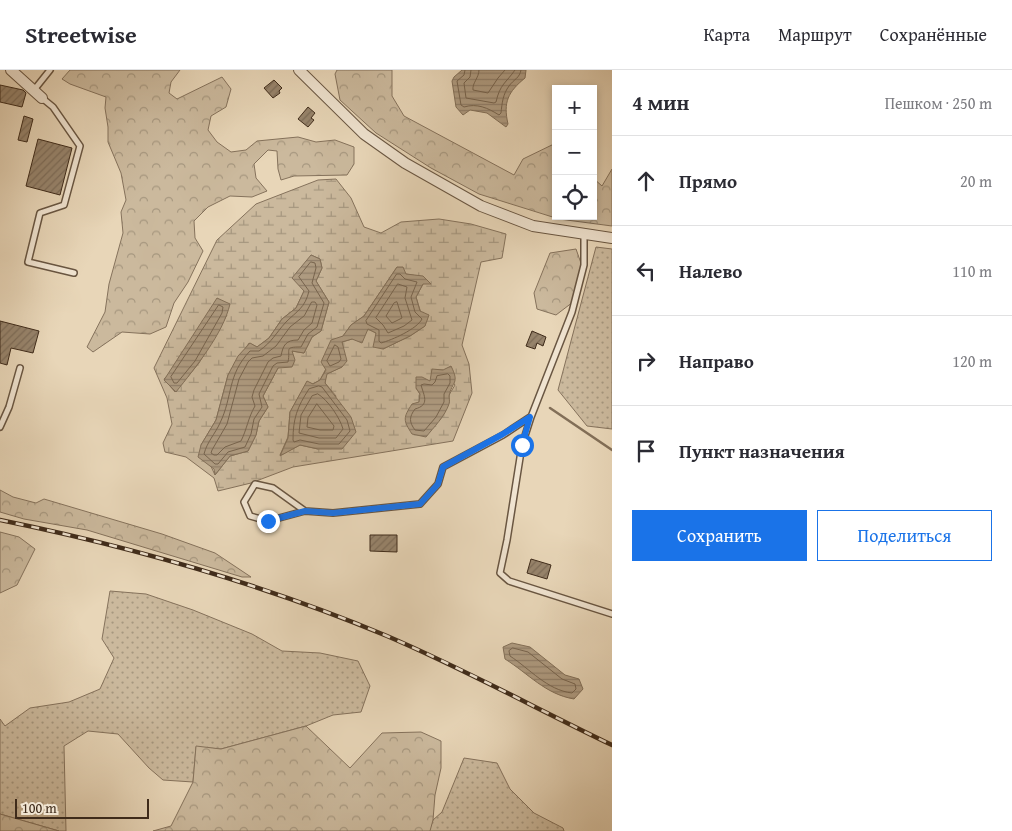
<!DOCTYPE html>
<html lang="ru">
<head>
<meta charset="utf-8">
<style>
	:root { --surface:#fff; --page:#f2f2f3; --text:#2b2b33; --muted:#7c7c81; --line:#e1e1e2; --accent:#1a73e8 }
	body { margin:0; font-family:"Gentium Book Plus",serif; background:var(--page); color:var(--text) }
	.controls { position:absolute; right:15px; top:15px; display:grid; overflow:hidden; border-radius:0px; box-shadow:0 2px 8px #0003 }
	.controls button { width:45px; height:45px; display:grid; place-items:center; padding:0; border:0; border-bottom:1px solid var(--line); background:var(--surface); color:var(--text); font:25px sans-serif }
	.scale { position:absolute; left:15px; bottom:12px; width:134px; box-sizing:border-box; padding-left:5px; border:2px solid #3f2b1a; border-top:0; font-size:14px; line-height:18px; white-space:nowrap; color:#3f2b1a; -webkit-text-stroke:4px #f0e4d1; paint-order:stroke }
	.stop { position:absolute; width:15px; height:15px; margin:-11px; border:4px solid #1a73e8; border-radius:50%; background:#fff }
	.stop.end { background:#1a73e8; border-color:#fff; box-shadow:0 1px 5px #0008 }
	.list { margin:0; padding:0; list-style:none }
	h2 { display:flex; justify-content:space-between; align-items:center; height:65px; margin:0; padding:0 20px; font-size:21px }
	h2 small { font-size:16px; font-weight:400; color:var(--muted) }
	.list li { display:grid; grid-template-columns:32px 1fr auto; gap:15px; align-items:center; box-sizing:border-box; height:90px; padding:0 20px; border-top:1px solid var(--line) }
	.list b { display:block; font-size:19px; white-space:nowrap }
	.list em { font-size:16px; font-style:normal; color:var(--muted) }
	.actions { display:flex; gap:10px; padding:15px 20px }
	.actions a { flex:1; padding:11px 0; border:1px solid var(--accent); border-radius:0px; text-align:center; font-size:18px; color:var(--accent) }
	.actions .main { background:var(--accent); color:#fff }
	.icon { flex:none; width:28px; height:28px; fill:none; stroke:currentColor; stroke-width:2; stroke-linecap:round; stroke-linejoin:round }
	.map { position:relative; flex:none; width:612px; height:761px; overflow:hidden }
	header { display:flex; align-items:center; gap:30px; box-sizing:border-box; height:70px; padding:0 25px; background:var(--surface); border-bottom:1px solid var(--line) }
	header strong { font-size:24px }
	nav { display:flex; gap:28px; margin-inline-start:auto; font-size:18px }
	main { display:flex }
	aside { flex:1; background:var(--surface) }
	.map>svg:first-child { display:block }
	.grass { fill:url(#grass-dots); stroke:#85725c }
	.forest { fill:url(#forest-crowns); stroke:#85725c }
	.wetland { fill:url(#wetland-marsh); stroke:#85725c; fill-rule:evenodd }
	.water { fill:url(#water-rules); stroke:#826f58 }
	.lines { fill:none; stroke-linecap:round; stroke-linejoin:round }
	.shore { stroke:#77644e; stroke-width:1 }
	.stream { stroke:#826f58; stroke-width:2.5 }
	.building { fill:url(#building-hatch); stroke:#3f2b1a }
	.service-casing { stroke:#695642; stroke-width:8 }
	.minor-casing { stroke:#695642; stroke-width:12 }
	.service { stroke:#f0e4d1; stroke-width:5 }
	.minor { stroke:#f0e4d1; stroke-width:10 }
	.rail-casing { stroke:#3f2b1a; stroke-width:4.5 }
	.rail { stroke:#f0e4d1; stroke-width:2.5; stroke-dasharray:8; stroke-linecap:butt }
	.route { stroke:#1a73e8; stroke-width:6 }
</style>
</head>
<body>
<header>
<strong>Streetwise</strong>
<nav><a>Карта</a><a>Маршрут</a><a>Сохранённые</a></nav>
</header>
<main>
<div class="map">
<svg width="612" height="761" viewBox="0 0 612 761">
	<defs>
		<pattern id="grass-dots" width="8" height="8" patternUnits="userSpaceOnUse" patternTransform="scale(1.25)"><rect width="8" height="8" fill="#cbb99d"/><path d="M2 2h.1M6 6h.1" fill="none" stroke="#a6977f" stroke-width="1.8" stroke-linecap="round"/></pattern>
		<pattern id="forest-crowns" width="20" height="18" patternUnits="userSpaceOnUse" patternTransform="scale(1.25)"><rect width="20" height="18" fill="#cbb99d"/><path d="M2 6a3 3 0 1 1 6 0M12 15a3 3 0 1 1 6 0" fill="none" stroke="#a6977f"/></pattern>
		<pattern id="wetland-marsh" width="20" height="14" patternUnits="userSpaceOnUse" patternTransform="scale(1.25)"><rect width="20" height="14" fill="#cbb99d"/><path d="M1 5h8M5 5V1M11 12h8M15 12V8" fill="none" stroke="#a6977f"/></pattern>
		<pattern id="water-rules" width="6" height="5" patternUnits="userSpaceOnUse" patternTransform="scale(1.25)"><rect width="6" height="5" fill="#af9c82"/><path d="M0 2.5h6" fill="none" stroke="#907f6a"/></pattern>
		<pattern id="building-hatch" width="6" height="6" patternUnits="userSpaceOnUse" patternTransform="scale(1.25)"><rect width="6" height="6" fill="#97846c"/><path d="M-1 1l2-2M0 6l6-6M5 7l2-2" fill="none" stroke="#7d6c58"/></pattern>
	</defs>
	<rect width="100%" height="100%" fill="#e8d6b8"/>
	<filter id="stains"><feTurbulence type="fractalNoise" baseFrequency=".004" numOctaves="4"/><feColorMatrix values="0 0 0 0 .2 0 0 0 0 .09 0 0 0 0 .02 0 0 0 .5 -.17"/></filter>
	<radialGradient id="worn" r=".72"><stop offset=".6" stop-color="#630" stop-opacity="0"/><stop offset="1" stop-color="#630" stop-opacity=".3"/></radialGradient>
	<path class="grass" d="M596 177 612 179V359L587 356 558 320Z
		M110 521 146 524 193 540 252 564 282 581 320 583 358 591 370 616 361 642 333 645 306 656 221 679 196 677 193 712 163 710 149 698 118 664 88 661 64 676 66 761H59L0 744V649L5 656 30 638 69 632 100 619 114 588 102 569Z
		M464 688 497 693 510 719 534 743 563 758 564 761H429L433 750 442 742Z"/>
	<path class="forest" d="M70 0H180L171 12 169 23 177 29 222 7 231 19 226 37 211 46 208 60 217 72 231 82 246 80 257 71 298 67 316 72 335 70 354 77V94L347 105 294 106 281 110 278 99 277 81 268 80 254 94 256 108 267 121 252 127 230 126 208 137 194 151 195 168 203 181 188 212 174 233 166 257 150 264 122 262 93 282 87 277 105 242 109 214 123 163 121 142 126 130 121 103 108 72V57L105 38 106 27 70 14 62 9Z
		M337 0H392V26L404 46 514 105 523 89 556 73V146H593V108L602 116 612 99V156L559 149 479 124 431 98 376 63 340 30 335 4Z
		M576 179 582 196 573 232 556 245 537 239 534 223 550 183Z
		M0 420 13 427 36 433 44 429 162 464 215 483 251 507H242L87 460 24 449 0 442Z
		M0 462 19 467 35 479 17 515 0 523Z
		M306 656 350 698 382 663 421 662 441 671V698L435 725 433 750 430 761H153L171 756 193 712 196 676 221 679Z
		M0 744 59 761H0Z"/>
	<path class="wetland" d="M336 109 351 128 364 157 381 163 401 152 439 149 471 154 506 164 502 188 481 192 462 275 469 294 472 323 453 371 293 397 251 413 218 421 214 408 186 387 165 382 163 373 172 354 167 328 154 298 217 170 256 134 318 110ZM311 185 320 189 322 198 316 211 329 232 321 261 312 267 304 283 292 281 278 298 263 326 268 337 259 351 256 365 248 381 230 386 215 405 201 375 216 350 228 305 249 273 257 277 269 268 282 249 296 238 304 221ZM397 197 406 204 423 207V214L416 227 425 256 410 266 383 279 376 263 368 259 352 269 342 272V297L326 304 325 313 336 326 318 379 300 375 280 385 288 367 290 342 307 312 313 314 320 310 343 266 351 255 364 246ZM227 245 199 293 175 322 164 309ZM435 300H443L455 315 449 325V332L440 350 419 333 420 324 416 318 431 312Z"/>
	<path class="water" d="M462 0H526L525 8C508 22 503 32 508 54L506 57 487 43 470 40 463 45 456 37 452 11 454 7Z
		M311 185 320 189 322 198 316 211 329 232 321 261 312 267 304 283 292 281 295 290 292 297 278 298 263 326 268 337 259 351 256 365 248 381 230 386 215 405 214 399 198 387 201 375 216 350 228 305 238 286 250 273 257 277 269 268 282 249 296 238 304 221 292 208Z
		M397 197H403L406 204 423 206 431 214H423L416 227 420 241 429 245 425 256 410 266 383 279 373 277 376 263 368 259 362 273 352 269 342 272 347 291 342 297 327 304 325 313 351 347 356 362 342 379H318L300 375 280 386 288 368 290 342 307 311 313 314 320 310 326 300 321 292 331 270 343 266 351 255 364 246Z
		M217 228 230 234C223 264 195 298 176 322L164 310Z
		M451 296C460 314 452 311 449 326 449 328 450 331 449 334 445 346 434 357 426 367L412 364C403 350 403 348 412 334L419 332 420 324 416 318V307H422L430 311 432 299 443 300Z
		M512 573 530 577 565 605 579 609 583 619 574 629C545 624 529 604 505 589L503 577Z"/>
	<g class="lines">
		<path class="shore" d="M465 0 464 5 457 11 461 35 464 37C477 33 488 38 499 45L501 43C502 33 503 24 509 16 513 10 520 8 521 0
			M471 0 470 7 464 13 466 28 494 33 496 32C500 14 506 13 515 0
			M479 0C479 8 472 13 473 20L488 23 498 8 505 0
			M311 192 315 193 316 198 312 213 324 233 317 257 308 264 301 277C283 277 291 279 288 292L277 293 273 296 259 324 262 337 254 349 251 364 245 377 228 382 218 394H215L204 384C207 372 215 364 220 353 233 326 227 305 250 281H259C273 271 275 264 286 252 297 241 305 238 309 221L299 207Z
			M397 204H400L405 209 417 212 411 227 415 242 422 249C417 259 392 270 381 273L379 271V260L367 254 366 251Z
			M398 214 407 217 405 228 412 250 404 256 388 263 383 255 376 248Z
			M312 232H315L317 235 312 253 304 260 298 270C286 270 283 275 281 286L273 288 268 292 254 320 252 327 255 336C248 348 247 359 241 371L225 377 217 385H214L211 383 212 380 227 354 239 309 248 292 252 288 263 286 276 276 290 257 304 246Z
			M397 232 402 248 392 253 386 246 394 233Z
			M219 235 223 237 222 243 195 291 177 313H174L171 307Z
			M335 275 338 277 341 289 339 292 330 296 327 291Z
			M448 304 450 306V313L444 324V332L436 347 424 361 415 360C409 352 409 347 415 339 430 335 424 326 421 315L424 314 432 315 435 312 437 306Z
			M319 316 322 317 347 350 350 361 339 374H319L300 370 294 372 293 370C293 349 297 337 309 319Z
			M318 324C328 330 340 348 343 359L336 368H319L299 363 301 345 312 326Z
			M317 334 334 356 333 360H320L307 357 308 348Z
			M513 578 528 582 562 609 575 614 576 619 572 623C547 620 530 599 510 586L509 581Z"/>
		<path class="stream" d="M550 338 612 380"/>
	</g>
	<path class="building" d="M274 10 282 18 279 21 280 23 273 28 264 18Z
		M0 15 23 20 26 23 22 37 0 32Z
		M308 37 315 43 311 48 314 50 308 57 298 49Z
		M24 46 33 49 27 72 18 70Z
		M38 69 72 78 60 125 26 116Z
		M0 251 39 261 33 283 11 278 7 295 0 293Z
		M532 261 546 267 543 276 537 273 535 279 526 276Z
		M370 465H397V482L370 481Z
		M531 489 551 495 547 509 527 503Z"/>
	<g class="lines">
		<g class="service-casing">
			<path id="service" d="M34 20 50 0
				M42 28 53 37 80 76 64 135 40 143 28 192 74 203
				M584 164V195L572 242 531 347 522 375 507 470 500 503 509 511 612 544
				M0 357 9 337 20 298
				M305 441 273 418 255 414 244 432 250 446 268 451 305 441 333 443 420 434 438 414 443 397 503 365 530 347"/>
		</g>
		<g class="minor-casing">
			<path id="minor" d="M11 0 42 28
				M299 0 364 64 405 93 481 136 533 156 612 168"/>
		</g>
		<use href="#service" class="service"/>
		<use href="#minor" class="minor"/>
		<g class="rail-casing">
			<path id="rail" d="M0 450C132 477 263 514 387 566 464 599 537 639 612 675"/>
		</g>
		<use href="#rail" class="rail"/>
	</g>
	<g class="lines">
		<path class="route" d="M268 451 305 441 333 443 420 434 438 414 443 397 503 364 530 347 522 375"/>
	</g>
	<rect width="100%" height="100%" filter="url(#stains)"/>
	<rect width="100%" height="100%" fill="url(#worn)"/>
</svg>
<div class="controls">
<button>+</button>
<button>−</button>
<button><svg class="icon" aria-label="locate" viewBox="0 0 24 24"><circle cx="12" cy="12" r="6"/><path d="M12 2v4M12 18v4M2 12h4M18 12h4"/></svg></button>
</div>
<div class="scale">100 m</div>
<div class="stop" style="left:522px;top:375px"></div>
<div class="stop end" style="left:268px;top:451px"></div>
</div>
<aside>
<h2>4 мин<small>Пешком · 250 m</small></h2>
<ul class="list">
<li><svg class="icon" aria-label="ahead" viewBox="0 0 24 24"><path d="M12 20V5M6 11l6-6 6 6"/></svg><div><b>Прямо</b></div><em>20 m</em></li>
<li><svg class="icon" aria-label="left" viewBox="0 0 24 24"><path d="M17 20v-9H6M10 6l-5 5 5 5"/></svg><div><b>Налево</b></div><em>110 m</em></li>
<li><svg class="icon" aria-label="right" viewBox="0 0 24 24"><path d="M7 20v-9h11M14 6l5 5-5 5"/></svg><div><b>Направо</b></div><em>120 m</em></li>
<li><svg class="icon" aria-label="arrive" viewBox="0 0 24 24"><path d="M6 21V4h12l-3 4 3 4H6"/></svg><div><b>Пункт назначения</b></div></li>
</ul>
<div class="actions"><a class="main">Сохранить</a><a>Поделиться</a></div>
</aside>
</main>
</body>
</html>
